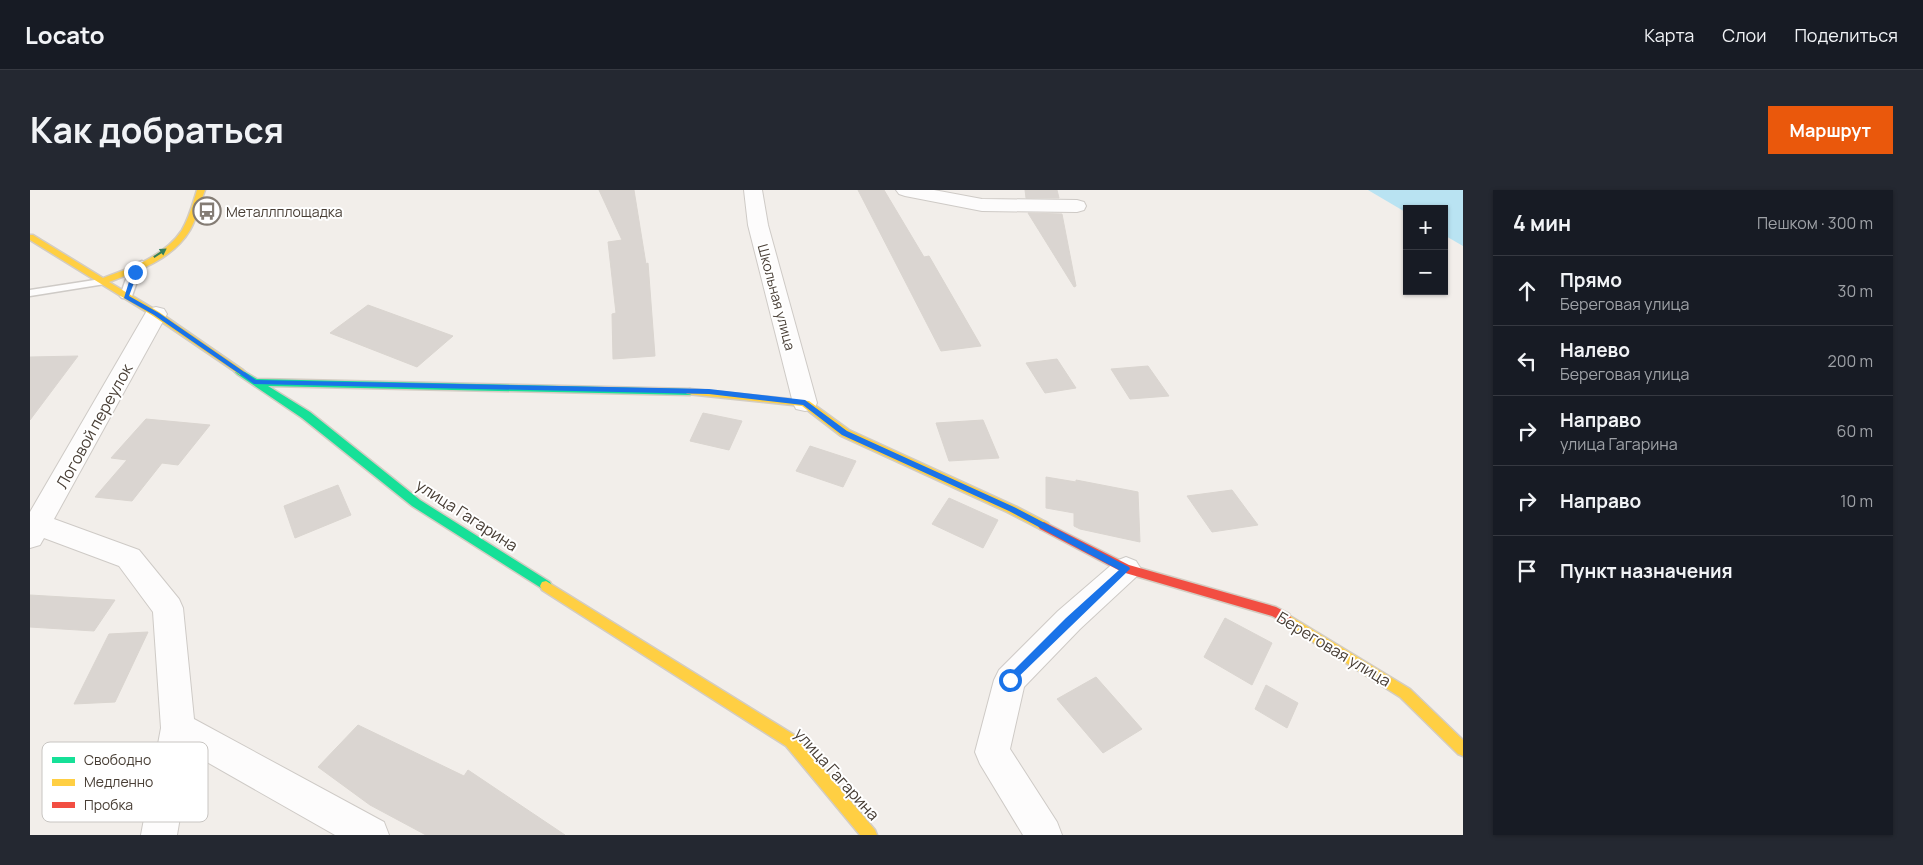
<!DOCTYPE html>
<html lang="ru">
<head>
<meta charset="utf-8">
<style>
	:root { --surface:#171b24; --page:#242831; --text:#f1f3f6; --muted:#9ea1a6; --line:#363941; --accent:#ea580c }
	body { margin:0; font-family:Manrope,sans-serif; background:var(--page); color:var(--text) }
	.controls { position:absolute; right:15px; top:15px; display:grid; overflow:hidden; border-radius:0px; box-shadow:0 1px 4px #0004 }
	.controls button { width:45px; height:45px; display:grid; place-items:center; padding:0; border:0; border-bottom:1px solid var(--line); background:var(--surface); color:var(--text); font:25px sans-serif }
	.stop { position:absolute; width:15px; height:15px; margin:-11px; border:4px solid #1a73e8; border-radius:50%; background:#fff }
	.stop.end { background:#1a73e8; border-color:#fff; box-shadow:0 1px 5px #0008 }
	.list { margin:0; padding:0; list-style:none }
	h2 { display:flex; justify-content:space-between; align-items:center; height:65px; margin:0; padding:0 20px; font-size:21px }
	h2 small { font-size:16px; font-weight:400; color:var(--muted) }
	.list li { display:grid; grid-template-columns:32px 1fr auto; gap:15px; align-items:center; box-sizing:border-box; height:70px; padding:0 20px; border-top:1px solid var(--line) }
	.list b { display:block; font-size:19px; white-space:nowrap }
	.list p { margin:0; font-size:16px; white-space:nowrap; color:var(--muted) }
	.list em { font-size:16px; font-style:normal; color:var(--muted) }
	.icon { flex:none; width:28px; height:28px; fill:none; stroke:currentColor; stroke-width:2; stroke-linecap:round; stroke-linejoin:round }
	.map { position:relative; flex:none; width:1433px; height:645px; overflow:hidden; border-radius:0px }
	header { display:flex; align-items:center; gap:30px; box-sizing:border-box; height:70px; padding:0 25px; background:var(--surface); border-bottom:1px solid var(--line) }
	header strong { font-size:24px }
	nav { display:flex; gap:28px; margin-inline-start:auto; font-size:18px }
	.intro { display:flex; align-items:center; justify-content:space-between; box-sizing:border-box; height:120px; padding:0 30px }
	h1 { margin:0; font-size:35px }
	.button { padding:12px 22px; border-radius:0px; background:var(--accent); color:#fff; font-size:18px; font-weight:700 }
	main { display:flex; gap:30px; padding:0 30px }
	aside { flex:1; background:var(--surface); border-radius:0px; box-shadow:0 1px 4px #0004 }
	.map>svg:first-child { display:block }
	.water { fill:#b9e3f2 }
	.building { fill:#dad5d1; stroke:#dad5d0 }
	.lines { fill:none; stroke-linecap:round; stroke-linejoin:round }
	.lane-casing { stroke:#cecac6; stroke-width:3 }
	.street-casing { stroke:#cecac6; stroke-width:2 }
	.fast-casing { stroke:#d3ccc2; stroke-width:3 }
	.slow-casing { stroke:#d3ccc2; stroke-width:3 }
	.jam-casing { stroke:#d3ccc2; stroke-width:3 }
	.lane { fill:#fdfcfc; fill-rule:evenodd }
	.street { fill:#fdfcfc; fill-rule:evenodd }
	.fast { fill:#16e098; fill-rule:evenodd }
	.slow { fill:#ffcf43; fill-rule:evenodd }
	.jam { fill:#f24e42; fill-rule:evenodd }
	.oneway { fill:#347f5d }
	.route { fill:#1a73e8 }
	.labels { text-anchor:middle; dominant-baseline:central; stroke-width:4; stroke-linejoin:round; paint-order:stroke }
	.far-poi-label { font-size:14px; fill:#483e35; stroke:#fff; text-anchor:start }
	.far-street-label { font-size:14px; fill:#483e35; stroke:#fff }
	.street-label { font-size:16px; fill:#483e35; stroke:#fff }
	.key { fill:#fff; stroke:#c8c5c2; stroke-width:1 }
	.key-label { font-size:14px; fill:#483e35 }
</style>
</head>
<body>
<header>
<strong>Locato</strong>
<nav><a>Карта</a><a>Слои</a><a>Поделиться</a></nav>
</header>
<div class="intro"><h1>Как добраться</h1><a class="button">Маршрут</a></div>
<main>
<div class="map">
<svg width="1433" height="645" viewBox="0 0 1433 645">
	<rect width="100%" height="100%" fill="#f2eeea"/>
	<path class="water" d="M1338 0H1433V56L1414 45V19H1377V23Z"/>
	<path class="building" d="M569 0H604L616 74 618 73 625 166 583 169 582 124 586 123 578 52 592 50Z
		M828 0H854L894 67 899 66 951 156 911 161Z
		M995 0H1027L1029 8H996Z
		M998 23 1032 24 1046 96 1044 97Z
		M338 115 423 146 387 177 300 143Z
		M48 166 0 230V167Z
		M1027 169 1046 198 1015 203 996 173Z
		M1118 176 1139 206 1100 209 1081 179Z
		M673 223 712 231 699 260 660 251Z
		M116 229 180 235 148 275 132 273 102 311 65 307 97 270 81 268Z
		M953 230 969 268 919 271 906 233Z
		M780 256 826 271 813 297 766 281Z
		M1016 287 1046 292V290L1108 302 1110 352 1050 339 1044 336V323L1016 318Z
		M308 295 321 325 265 348 254 316Z
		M1202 300 1228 335 1182 342 1157 306Z
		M919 308 968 330 953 358 902 334Z
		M0 405 85 410 64 441 0 437Z
		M1195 428 1242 453 1222 495 1174 467Z
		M118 442 85 512 44 514 79 444Z
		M1066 487 1112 539 1073 563 1027 509Z
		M1236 495 1268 513 1257 538 1225 519Z
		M328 535 434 586 438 580 535 645H396L340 615 288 577Z"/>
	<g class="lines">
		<g class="lane-casing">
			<path id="lane" d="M112 71 118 74 110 83 102 106 100 108H92L90 106C95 94 98 75 112 71Z
				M71 89 75 90 77 92 75 94 0 106V100Z"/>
		</g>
		<g class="street-casing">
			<path id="street" d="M714 0H732L738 35 787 213 784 219 775 221 766 219 763 213 718 35Z
				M866 0H904L952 9 1047 10 1054 12 1056 16 1054 20 1047 22 952 21 875 6 869 4Z
				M126 117 134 119 137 124 24 329 109 360 149 409 153 418 164 529 354 632 359 645H305L161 563 147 645H111L131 538 123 422 89 376 14 348 10 355 0 358V322L115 124 118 119Z
				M1096 367 1106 371 1111 379 1106 387 1050 439 994 497 980 559 1027 632 1032 645H993L950 574 945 562 964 490 969 480 1028 421 1086 371Z"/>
		</g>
		<g class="fast-casing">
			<path id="fast" d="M210 179 227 189 660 199 665 202 660 205 238 196 280 222 390 310 520 392 522 396 520 400 516 401 382 316 272 228 207 184 205 182Z"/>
		</g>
		<g class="slow-casing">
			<path id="slow" d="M167 0H175C170 13 167 28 160 40 143 69 108 81 79 92L129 122 213 180 215 182 210 185 123 126 0 50V45H3L73 88C101 78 135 66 152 40 159 28 163 13 167 0Z
				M660 199 779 211 819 240 985 316 1018 333 1020 336 1018 339H1010L977 322 811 246 772 216 657 204 655 202 657 200Z
				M516 391 766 546 845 640 847 645H830L756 556 512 400 510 396 512 392Z
				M1255 423 1380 499 1433 550V566L1428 564 1370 507 1251 432 1249 428 1251 424Z"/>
		</g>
		<g class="jam-casing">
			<path id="jam" d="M1014 332 1099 375 1246 417 1259 424 1261 428 1259 432 1255 433 1242 426 1092 382 1010 339 1008 336 1010 333Z"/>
		</g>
		<use href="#lane" class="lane"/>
		<use href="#street" class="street"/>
		<use href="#fast" class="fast"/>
		<use href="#slow" class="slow"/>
		<use href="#jam" class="jam"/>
	</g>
	<defs><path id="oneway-solid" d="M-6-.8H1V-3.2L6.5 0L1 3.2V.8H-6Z" transform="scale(1.25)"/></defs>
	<use class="oneway" href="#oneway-solid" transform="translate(130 63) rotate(-34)"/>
	<path class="route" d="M105 81 108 82 99 106 129 123 226 190 679 199 775 210 817 241 984 317 1099 377 1100 379 980 495 977 494V487L1036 428 1089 380 979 321 812 245 773 215 679 204 224 194 124 125 94 108 102 82Z"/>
	<defs>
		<g id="bus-ring" transform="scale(1.4375)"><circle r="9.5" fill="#fff" stroke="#847c74" stroke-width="1.5"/><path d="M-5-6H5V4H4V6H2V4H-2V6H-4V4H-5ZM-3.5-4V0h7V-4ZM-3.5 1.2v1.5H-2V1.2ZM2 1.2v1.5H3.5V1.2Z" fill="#847c74"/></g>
	</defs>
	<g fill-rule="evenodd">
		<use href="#bus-ring" x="177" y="21"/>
	</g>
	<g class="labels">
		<g class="far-poi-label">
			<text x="196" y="21">Металлплощадка</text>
		</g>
		<g class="far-street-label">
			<text transform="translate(747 107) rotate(75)">Школьная улица</text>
		</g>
		<g class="street-label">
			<text transform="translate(64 236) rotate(-61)">Логовой переулок</text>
			<text transform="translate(437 325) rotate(33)">улица Гагарина</text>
			<text transform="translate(1304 459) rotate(31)">Береговая улица</text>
			<text transform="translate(807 584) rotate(48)">улица Гагарина</text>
		</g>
	</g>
	<rect x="12" y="552" width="166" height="80" rx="8" class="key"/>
	<rect x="22" y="567" width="23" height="6" fill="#16e098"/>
	<rect x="22" y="589" width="23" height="7" fill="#ffcf43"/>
	<rect x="22" y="612" width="23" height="6" fill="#f24e42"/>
	<g class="key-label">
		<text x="54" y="575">Свободно</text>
		<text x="54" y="597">Медленно</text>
		<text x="54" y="620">Пробка</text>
	</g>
</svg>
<div class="controls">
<button>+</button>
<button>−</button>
</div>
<div class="stop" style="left:980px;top:490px"></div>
<div class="stop end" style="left:105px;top:82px"></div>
</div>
<aside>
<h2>4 мин<small>Пешком · 300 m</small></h2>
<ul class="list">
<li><svg class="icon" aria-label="ahead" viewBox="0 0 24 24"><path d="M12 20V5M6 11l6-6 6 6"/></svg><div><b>Прямо</b><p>Береговая улица</p></div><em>30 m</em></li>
<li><svg class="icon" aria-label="left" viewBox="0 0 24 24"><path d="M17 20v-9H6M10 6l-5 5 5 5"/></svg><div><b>Налево</b><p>Береговая улица</p></div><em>200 m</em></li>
<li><svg class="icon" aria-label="right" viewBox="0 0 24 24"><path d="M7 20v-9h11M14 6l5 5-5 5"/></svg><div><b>Направо</b><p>улица Гагарина</p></div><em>60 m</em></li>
<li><svg class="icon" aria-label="right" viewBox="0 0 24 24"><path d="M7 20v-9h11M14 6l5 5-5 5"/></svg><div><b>Направо</b></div><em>10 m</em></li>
<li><svg class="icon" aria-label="arrive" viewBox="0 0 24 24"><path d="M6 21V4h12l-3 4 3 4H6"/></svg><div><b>Пункт назначения</b></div></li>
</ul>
</aside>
</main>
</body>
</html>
